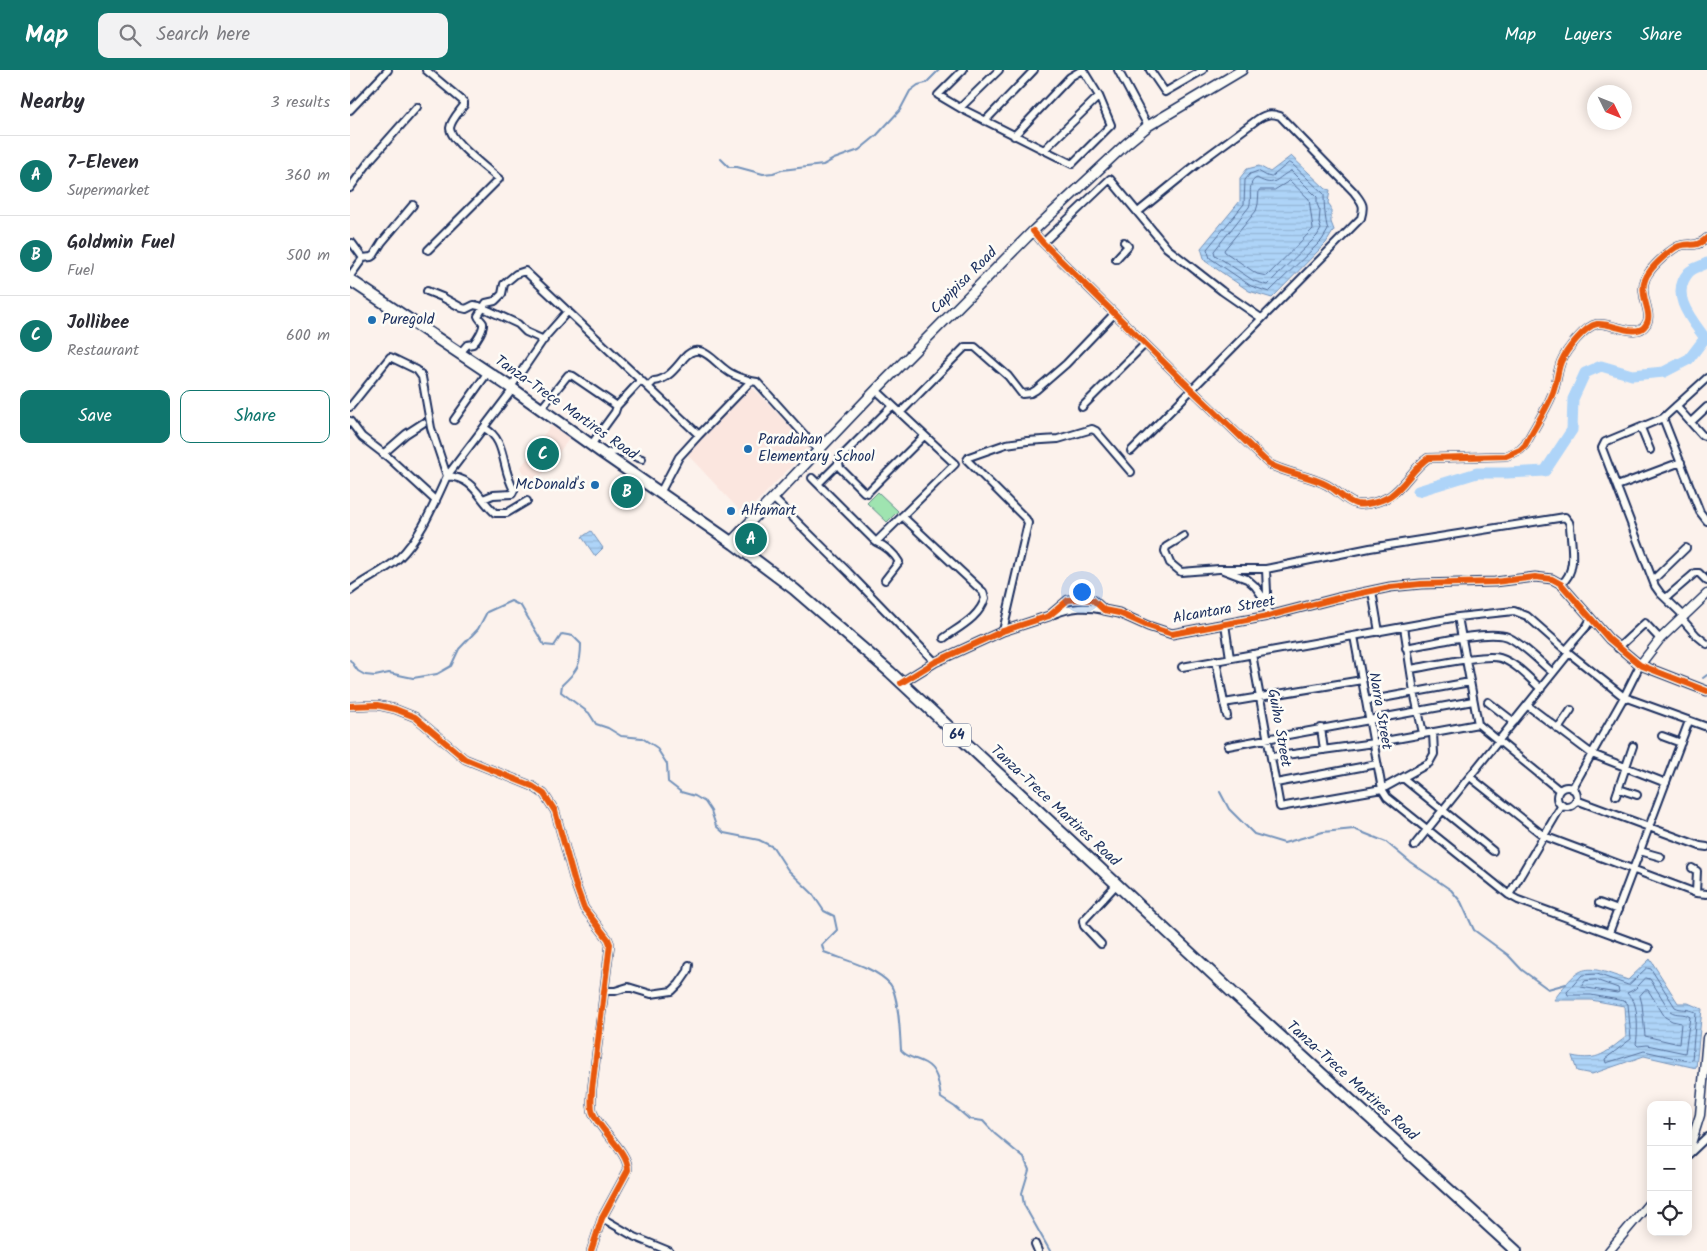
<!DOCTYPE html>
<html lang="en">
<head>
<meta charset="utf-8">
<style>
	:root { --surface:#fff; --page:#f2f2f3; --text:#2b2b33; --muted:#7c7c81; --line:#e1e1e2; --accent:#0f766e }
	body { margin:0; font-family:Kalam,sans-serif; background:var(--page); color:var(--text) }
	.controls { position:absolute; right:15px; bottom:15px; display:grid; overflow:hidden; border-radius:10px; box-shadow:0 2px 12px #0003 }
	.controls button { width:45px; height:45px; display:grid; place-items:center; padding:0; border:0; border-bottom:1px solid var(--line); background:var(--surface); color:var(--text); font:25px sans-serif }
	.compass { position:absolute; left:1237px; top:15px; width:45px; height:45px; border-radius:50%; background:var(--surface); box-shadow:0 2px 12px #0003; rotate:133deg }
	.you { position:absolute; left:731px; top:521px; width:18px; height:18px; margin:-12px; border:4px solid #fff; border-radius:50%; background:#1a73e8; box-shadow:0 0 0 8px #1a73e833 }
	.badge { display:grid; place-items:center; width:32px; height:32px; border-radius:50%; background:var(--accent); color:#fff; font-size:16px; font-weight:700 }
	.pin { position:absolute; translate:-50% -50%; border:2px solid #fff; box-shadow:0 1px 5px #0006 }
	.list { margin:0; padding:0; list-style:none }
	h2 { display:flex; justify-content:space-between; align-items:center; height:65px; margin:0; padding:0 20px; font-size:21px }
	h2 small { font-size:16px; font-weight:400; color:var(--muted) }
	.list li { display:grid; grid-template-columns:32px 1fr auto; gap:15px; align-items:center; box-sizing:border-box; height:80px; padding:0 20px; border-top:1px solid var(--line) }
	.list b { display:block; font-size:19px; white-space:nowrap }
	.list p { margin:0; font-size:16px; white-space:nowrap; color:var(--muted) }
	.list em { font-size:16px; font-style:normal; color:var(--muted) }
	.actions { display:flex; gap:10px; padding:15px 20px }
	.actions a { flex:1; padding:11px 0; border:1px solid var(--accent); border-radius:10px; text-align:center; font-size:18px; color:var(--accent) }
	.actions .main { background:var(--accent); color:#fff }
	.icon { flex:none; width:28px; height:28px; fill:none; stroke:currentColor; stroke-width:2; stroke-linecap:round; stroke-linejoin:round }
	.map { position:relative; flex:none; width:1357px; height:1181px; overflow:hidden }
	header { display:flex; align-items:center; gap:30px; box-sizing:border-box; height:70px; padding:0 25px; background:var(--accent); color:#fff }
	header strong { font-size:24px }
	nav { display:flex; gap:28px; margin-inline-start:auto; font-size:18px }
	.search { width:350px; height:45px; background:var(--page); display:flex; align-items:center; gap:12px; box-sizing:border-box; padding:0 18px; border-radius:10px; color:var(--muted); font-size:19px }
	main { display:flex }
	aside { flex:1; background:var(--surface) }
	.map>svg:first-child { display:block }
	.built { fill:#fbe6df }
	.pitch { fill:#9fe4b0; stroke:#5d8a87 }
	.water { fill:url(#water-rules); stroke:#7392ba }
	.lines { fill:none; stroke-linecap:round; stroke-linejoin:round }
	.shore { stroke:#56719c; stroke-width:1 }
	.stream { stroke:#7392ba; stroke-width:2 }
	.river { stroke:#aed4f8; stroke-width:11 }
	.minor-casing { stroke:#1b2f5e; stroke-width:10 }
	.tertiary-casing { stroke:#1b2f5e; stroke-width:11 }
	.secondary-casing { stroke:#1b2f5e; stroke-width:12 }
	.primary-casing { stroke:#1b2f5e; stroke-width:14 }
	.minor { stroke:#fdfcf7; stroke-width:6 }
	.tertiary { stroke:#fdfcf7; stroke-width:8 }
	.secondary { stroke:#fdfcf7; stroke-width:9 }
	.primary { stroke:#fdfcf7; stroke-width:10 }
	.cycleway-casing { stroke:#fdfcf7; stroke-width:9 }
	.cycleway { stroke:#e8590c; stroke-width:6 }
	.poi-dot { fill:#1f6fb2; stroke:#fdfcf7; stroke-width:2 }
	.labels { text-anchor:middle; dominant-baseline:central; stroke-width:5; stroke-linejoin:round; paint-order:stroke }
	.shield { fill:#fdfcf7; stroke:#5f6c8c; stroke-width:1 }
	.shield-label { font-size:14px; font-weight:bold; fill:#1b2f5e }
	.street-label { font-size:15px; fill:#1b2f5e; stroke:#fdfcf7 }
	.poi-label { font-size:15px; fill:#1b2f5e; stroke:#fdfcf7; text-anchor:start }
</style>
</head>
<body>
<header>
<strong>Map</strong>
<div class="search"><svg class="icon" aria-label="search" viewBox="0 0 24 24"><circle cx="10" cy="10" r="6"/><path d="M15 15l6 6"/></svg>Search here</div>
<nav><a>Map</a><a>Layers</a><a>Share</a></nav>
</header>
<main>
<aside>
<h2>Nearby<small>3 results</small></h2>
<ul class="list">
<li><span class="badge">A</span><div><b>7-Eleven</b><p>Supermarket</p></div><em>360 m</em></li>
<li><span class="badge">B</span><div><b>Goldmin Fuel</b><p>Fuel</p></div><em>500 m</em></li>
<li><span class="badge">C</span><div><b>Jollibee</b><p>Restaurant</p></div><em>600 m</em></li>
</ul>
<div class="actions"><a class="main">Save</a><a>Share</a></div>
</aside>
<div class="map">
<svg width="1357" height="1181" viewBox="0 0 1357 1181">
	<defs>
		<pattern id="water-rules" width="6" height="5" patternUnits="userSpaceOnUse" patternTransform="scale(1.25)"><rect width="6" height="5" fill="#aed4f8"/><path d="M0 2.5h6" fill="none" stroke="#95b6d7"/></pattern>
	</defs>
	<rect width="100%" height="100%" fill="#fcf2ec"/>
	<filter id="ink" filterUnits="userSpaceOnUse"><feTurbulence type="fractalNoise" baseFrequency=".02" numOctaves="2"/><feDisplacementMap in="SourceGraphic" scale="10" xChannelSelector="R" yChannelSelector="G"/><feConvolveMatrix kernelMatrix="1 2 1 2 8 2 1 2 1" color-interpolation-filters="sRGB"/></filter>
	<g filter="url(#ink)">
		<path class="built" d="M401 316 460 377 394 445 335 382Z
			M201 356 220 368 186 412 173 402 171 397 180 385 178 383Z"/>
		<path class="pitch" d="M528 422 548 441 537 452 517 433Z"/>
		<path class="water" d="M941 86 976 119 980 120 978 133 981 137V152L984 160 976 173 922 228 899 221 855 191 851 178 890 131V108L897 99 909 96 920 102Z
			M241 461 253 478 245 486 232 467Z
			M1300 889 1328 933H1338L1352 939 1346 998 1294 986 1242 1004 1227 1001 1222 986C1249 992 1256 982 1276 967L1274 936 1241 930H1204C1232 891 1235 895 1278 910Z"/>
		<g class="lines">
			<path class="shore" d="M939 93 942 94 974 124C974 134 975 150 978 160L972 170 919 222 901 216 860 188 857 179 894 134 895 110 900 104 908 101 917 106 921 107Z
				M941 101 967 127V134L970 141 969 153 971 159 967 166 917 215 904 211 865 185 864 181 899 137C903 128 896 112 907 108 926 119 926 107 941 101Z
				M940 111 959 129 963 159 917 206 907 204 875 182 874 180 906 141 908 134 909 120H924Z
				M1297 898 1301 899 1325 937C1332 941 1337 937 1346 943L1342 990 1339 991 1294 981 1256 993 1255 989 1281 969 1278 934 1274 931 1241 925H1218L1217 922 1232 905 1247 904 1278 915Z
				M1296 908 1300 909 1320 941C1327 946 1334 942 1340 947L1335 983 1297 975 1288 976 1286 974C1288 964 1288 943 1284 932 1283 929 1279 926 1277 923L1285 919Z
				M1246 910 1268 918 1269 922 1267 923 1231 917 1235 911Z
				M1295 920H1298L1315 947 1322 951 1331 953 1329 974 1295 966 1292 934 1290 926Z"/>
			<path class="stream" d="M371 89 379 97H387L413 104 423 103 432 100 473 95 484 89 509 80 526 66 550 40 560 21 568 15 576 13 589 0
				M0 590 8 601 15 605 25 606 39 603 63 608 87 604 101 596 109 579 128 559 137 542 161 531 171 536 194 575 204 576 212 564 223 566 231 574C231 595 227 601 212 615L211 622 239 643 246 654 258 658 271 666 292 668 306 677 317 694 318 712 331 722 345 726 355 732 361 741 366 756 374 763 409 770 423 777 438 800 462 823 474 841 484 846 487 860 472 875 474 882C494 890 525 897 540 914 549 925 550 965 551 980 557 988 566 988 575 993 588 1000 589 1015 591 1028L605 1037 619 1049 633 1051 645 1064 674 1088 679 1100 672 1123 674 1135 700 1181
				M1353 608 1357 605
				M870 722 879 739 904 764 934 773 973 762 1004 759 1036 772 1060 792 1101 820 1111 832 1124 860 1158 885 1172 900 1198 919 1216 914"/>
			<path class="river" d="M1068 421 1127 403H1157L1195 401 1222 360 1223 329 1235 303 1251 296 1282 305 1314 302 1339 289 1355 268C1341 249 1319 224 1339 202 1343 198 1352 196 1357 193"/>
			<g class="minor-casing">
				<path id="minor" d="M76 0 114 32V35C110 41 101 50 100 58 100 71 139 100 149 109L78 180
					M613 0 588 25 610 38 722 94 761 55 749 26 733 0
					M768 0 798 56
					M800 0 815 22 853 0
					M610 38 649 0
					M0 40 38 0
					M635 51 684 0
					M664 66 720 7 732 0
					M694 80 749 26
					M0 118 21 89 67 37
					M683 161 693 173 842 320 919 394C938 404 958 405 977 415 987 420 995 431 1006 434 1016 436 1032 431 1040 426 1055 416 1063 398 1078 388L1156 386 1170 380 1175 375C1184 358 1195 342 1202 325 1207 314 1207 302 1211 292 1216 280 1235 256 1247 254 1260 252 1284 267 1294 257 1308 243 1282 224 1300 201 1305 194 1321 179 1329 176 1341 172 1345 179 1357 168
					M2 173 13 188
					M693 173 760 109 817 178 872 221 911 248
					M766 189 778 176 774 172
					M0 206 13 188 21 187 24 185 32 172 63 135
					M77 221 92 227 112 238 116 239 124 235 129 236 168 254 176 262 194 270
					M110 283 117 275 123 274C127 270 134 259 133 253 132 251 129 249 128 246L136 233 145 231 152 224 154 214 166 204 175 201 349 365 401 311 407 312 468 380
					M298 317 304 311C317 310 326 298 334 288 350 270 362 290 376 300 383 306 392 308 401 311
					M542 336 490 388 489 393 490 398 514 422 517 423 574 366
					M1326 336 1352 365 1357 367
					M0 337 40 287 67 300 72 307 81 358 97 406
					M732 337 795 274
					M191 339 218 305 223 306 267 336
					M550 343 615 277H625L658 306 672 324 681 323 686 320 716 294 764 244
					M1313 348 1350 442 1357 451
					M104 350 138 302
					M0 351 12 367 38 387 86 431
					M1341 352 1357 337
					M1291 358 1300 380
					M241 375 265 342 267 336 291 310
					M781 381 1011 148C1015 134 1012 133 1004 122L930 46C921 43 916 44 908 49L847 94 788 142
					M33 384 56 364 73 353
					M254 384C266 378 280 385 292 389
					M97 406 163 319V314L195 267 218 241
					M462 408 526 472C535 476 544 483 549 492L535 510
					M468 414 489 393
					M1267 416 1331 392
					M310 423 329 387 349 365
					M423 428 498 502 585 592
					M133 429 143 425 162 424 164 420C151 399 157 369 134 358
					M552 446 633 522 635 528C630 547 609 557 594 568
					M834 466 816 477 815 481 820 493 831 502 869 499H916L1020 478 1215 447 1219 452 1220 456C1221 474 1228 502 1211 514
					M526 472 605 394 526 320
					M916 499 918 546
					M873 500 897 509 905 516 917 533
					M1303 510 1336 478
					M0 521C15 509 35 501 48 489 71 467 84 434 97 406 125 408 127 427 145 443H157L177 431
					M1022 521 1029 562
					M1316 528 1345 503H1349L1357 511
					M704 544C722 537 736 536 754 540
					M1334 546 1310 523 1305 516 1252 378 1255 372 1313 348 1357 308
					M1108 547 1128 654 1209 720
					M1331 548 1346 565 1357 574
					M875 554 880 588
					M1054 557 1064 622 1073 663
					M653 561 678 453 676 449 617 390 619 387 656 374 677 371 708 369 742 359 746 361 781 402
					M1004 566 1032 719 1079 693 1084 684 1083 662
					M1056 578C1077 574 1140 559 1158 567 1173 574 1190 592 1203 603
					M1268 578 1295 553 1310 569
					M1216 580 1236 557 1241 549
					M902 584 930 737 1032 719 1037 727 1159 825 1168 830 1299 878
					M866 590 874 633
					M832 597 1108 547 1164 541 1177 546 1219 583 1274 627 1357 657
					M1061 599C1080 596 1135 583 1150 588 1166 593 1179 608 1191 619
					M1016 631 1120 612
					M1138 632 1164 652
					M1177 635 1242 684 1316 713
					M0 636 27 635 45 639 65 647 115 689 182 716 194 724 205 741 225 813 234 838 258 869 260 874 242 1019C242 1027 240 1035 243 1043 250 1061 278 1081 278 1100L252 1148 241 1181
					M877 646 874 633 1012 610
					M971 658 974 680
					M1208 659 1221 640
					M1312 666 1331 673
					M878 676 1123 631
					M921 687 1024 673 1128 654
					M1120 707 1194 766 1346 823 1357 824
					M1053 708 1143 781
					M926 713 1027 694
					M1207 727a10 10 0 1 1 20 0a10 10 0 1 1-20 0Z
					M1222 719 1274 627 1290 595
					M1269 719 1287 725
					M1266 726 1283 676
					M1226 730 1350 776 1357 777
					M1064 776 1219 583
					M1290 781 1311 787
					M1342 798 1347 801 1346 823
					M1159 825 1212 735
					M1249 833 1268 840
					M1259 863 1339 651
					M751 874 734 856 733 851 767 814
					M255 921H265L278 917 301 924 322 921 329 914 338 901 339 895
					M1338 1085 1357 1067
					M252 1148 285 1167 319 1181
					M685 1174 688 1181"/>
			</g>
			<g class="tertiary-casing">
				<path id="tertiary" d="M1290 595 1310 569 1357 524
					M551 613 585 592 653 561 699 546 718 530 728 529 743 530 754 540 769 543 798 556 822 564 918 546 988 528 1040 517 1071 514 1145 512 1185 507 1202 509 1211 514 1259 569 1290 595 1357 621
					M1338 1083 1350 1045 1357 968
					M1259 1181 1301 1131"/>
			</g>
			<g class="secondary-casing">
				<path id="secondary" d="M381 472 526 320 683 161 776 74 798 56 892 0"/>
			</g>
			<g class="primary-casing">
				<path id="primary" d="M0 210 163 319 251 382 384 474 444 519 540 602 883 923 1166 1181"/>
			</g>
			<use href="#minor" class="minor"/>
			<use href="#tertiary" class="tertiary"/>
			<use href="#secondary" class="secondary"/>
			<use href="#primary" class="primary"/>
			<g class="cycleway-casing">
				<path id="cycleway" d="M683 161 693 173 842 320 919 394C938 404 958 405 977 415 987 420 995 431 1006 434 1016 436 1032 431 1040 426 1055 416 1063 398 1078 388L1156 386 1170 380 1175 375C1184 358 1195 342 1202 325 1207 314 1207 302 1211 292 1216 280 1235 256 1247 254 1260 252 1284 267 1294 257 1308 243 1282 224 1300 201 1305 194 1321 179 1329 176 1341 172 1345 179 1357 168
					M551 613 585 592 653 561 699 546 718 530 728 529 743 530 754 540 769 543 798 556 822 564 918 546 988 528 1040 517 1071 514 1145 512 1185 507 1202 509 1211 514 1259 569 1290 595 1357 621
					M0 636 27 635 45 639 65 647 115 689 182 716 194 724 205 741 225 813 234 838 258 869 260 874 242 1019C242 1027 240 1035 243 1043 250 1061 278 1081 278 1100L252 1148 241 1181"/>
			</g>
			<use href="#cycleway" class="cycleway"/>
		</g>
	</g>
	<g class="poi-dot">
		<circle cx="22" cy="250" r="5"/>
		<circle cx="398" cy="379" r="5"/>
		<circle cx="245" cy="415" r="5"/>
		<circle cx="381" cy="441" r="5"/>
	</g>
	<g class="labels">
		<rect class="shield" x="593" y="653.5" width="28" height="23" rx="4"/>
		<g class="shield-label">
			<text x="607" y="665">64</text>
		</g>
		<g class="street-label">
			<text transform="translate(614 211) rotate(-45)">Capipisa Road</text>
			<text transform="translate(216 338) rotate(35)">Tanza-Trece Martires Road</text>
			<text transform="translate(874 540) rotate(-10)">Alcantara Street</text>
			<text transform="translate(1030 641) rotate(80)">Narra Street</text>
			<text transform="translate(929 658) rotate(80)">Guiho Street</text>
			<text transform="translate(705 736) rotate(43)">Tanza-Trece Martires Road</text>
			<text transform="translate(1002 1011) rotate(42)">Tanza-Trece Martires Road</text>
		</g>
		<g class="poi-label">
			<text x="32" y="250">Puregold</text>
			<text x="408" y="370">Paradahan<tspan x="408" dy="17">Elementary School</tspan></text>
			<text x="235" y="415" text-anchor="end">McDonald's</text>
			<text x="391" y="441">Alfamart</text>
		</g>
	</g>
</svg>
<div class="controls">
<button>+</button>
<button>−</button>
<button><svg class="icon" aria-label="locate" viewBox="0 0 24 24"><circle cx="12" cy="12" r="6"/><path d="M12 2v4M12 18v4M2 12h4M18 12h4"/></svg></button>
</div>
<svg class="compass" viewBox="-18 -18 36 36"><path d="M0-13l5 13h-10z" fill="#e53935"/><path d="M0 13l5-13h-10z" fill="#7c7c81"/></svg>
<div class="you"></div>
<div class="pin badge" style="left:401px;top:469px">A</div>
<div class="pin badge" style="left:277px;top:422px">B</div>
<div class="pin badge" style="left:193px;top:384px">C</div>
</div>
</main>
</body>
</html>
